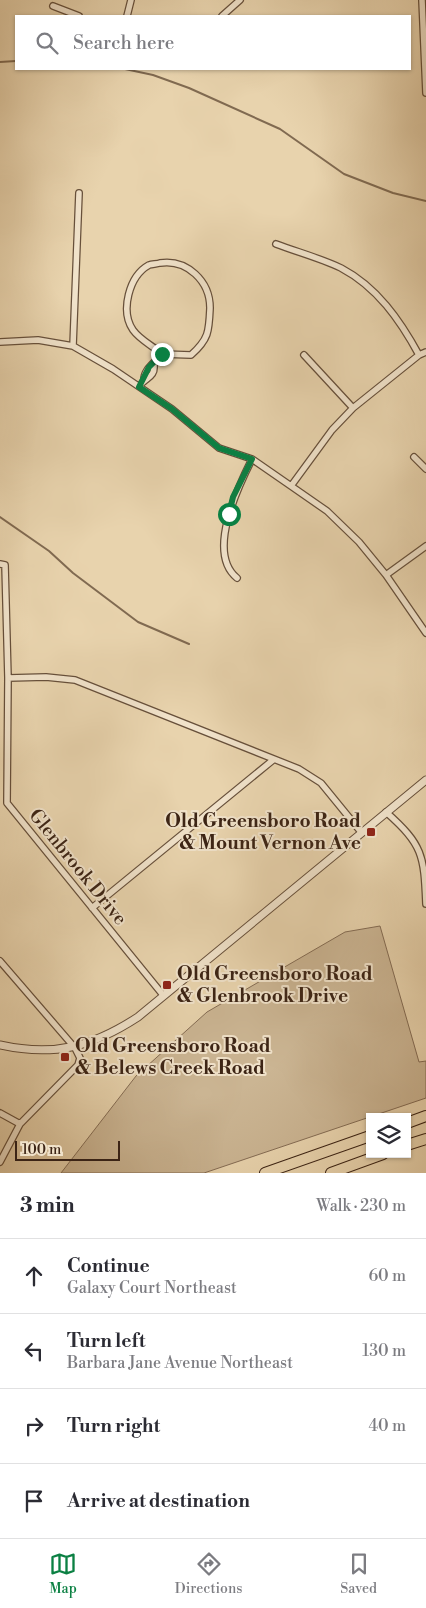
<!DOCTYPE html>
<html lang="en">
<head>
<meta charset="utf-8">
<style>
	:root { --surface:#fff; --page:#f2f2f3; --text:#2b2b33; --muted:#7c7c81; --line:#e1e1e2; --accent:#0b8043 }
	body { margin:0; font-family:"Libre Bodoni",serif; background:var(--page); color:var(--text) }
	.controls { position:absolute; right:15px; bottom:15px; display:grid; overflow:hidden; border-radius:0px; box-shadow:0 1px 4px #0004 }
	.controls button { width:45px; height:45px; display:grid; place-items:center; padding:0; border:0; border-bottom:1px solid var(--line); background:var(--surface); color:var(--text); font:25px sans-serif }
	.scale { position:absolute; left:15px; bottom:12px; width:105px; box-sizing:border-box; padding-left:5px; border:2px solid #3c2415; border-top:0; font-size:14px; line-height:18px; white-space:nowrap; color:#3c2415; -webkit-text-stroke:4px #f0e2ca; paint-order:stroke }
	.stop { position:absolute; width:15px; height:15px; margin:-11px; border:4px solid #0b8043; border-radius:50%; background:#fff }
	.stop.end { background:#0b8043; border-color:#fff; box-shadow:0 1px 5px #0008 }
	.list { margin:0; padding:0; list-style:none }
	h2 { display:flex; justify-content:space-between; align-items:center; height:65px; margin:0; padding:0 20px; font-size:21px }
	h2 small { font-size:16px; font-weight:400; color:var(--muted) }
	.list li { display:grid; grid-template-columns:32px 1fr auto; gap:15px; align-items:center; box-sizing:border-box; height:75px; padding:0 20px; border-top:1px solid var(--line) }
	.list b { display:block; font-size:19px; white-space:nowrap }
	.list p { margin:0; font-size:16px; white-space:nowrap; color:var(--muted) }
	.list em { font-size:16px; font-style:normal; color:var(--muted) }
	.icon { flex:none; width:28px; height:28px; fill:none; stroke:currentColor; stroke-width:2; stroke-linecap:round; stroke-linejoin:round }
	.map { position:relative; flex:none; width:426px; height:1173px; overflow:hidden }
	.search { position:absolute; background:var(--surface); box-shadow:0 1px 4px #0004; left:15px; right:15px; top:15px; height:55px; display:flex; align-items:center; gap:12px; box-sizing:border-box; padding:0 18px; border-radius:0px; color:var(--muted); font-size:19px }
	.sheet { height:365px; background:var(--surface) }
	nav { display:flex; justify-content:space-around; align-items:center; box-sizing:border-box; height:70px; border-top:1px solid var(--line); background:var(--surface); font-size:14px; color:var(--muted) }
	nav a { display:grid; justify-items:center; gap:2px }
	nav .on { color:var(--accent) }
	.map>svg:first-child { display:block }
	.green { fill:#cbb593; stroke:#846c54 }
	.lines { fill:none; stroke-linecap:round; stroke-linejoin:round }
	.stream { stroke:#806a51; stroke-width:2 }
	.minor-casing { stroke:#67503b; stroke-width:8 }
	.tertiary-casing { stroke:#67503b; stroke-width:9 }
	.motorway-casing { stroke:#3c2415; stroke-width:12 }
	.minor { stroke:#f0e2ca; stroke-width:5.5 }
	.tertiary { stroke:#f0e2ca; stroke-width:7 }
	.motorway { stroke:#e8d3ad; stroke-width:10 }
	.route { stroke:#0b8043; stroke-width:6 }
	.poi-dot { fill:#8f2418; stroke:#f0e2ca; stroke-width:2 }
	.labels { text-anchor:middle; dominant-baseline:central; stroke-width:4; stroke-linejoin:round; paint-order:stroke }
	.poi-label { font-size:19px; font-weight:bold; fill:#3c2415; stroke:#f0e2ca; text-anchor:start }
	.street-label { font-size:19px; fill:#3c2415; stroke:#f0e2ca }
</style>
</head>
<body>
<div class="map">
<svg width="426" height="1173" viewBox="0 0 426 1173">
	<rect width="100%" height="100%" fill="#e8d3ad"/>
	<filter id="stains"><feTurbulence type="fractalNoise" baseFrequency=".004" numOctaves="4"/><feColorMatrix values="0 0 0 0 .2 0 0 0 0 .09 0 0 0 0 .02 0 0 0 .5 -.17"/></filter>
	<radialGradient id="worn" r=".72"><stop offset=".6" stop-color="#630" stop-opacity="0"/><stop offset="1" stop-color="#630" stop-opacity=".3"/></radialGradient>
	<path class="green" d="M380 926 419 1062 426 1061V1098L204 1173H61L136 1076 207 1012 345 932Z"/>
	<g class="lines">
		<path class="stream" d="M0 62 16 61
			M125 69 153 75 189 88 280 129 344 174 393 193 426 201
			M0 517 49 551 73 573 138 622 189 644"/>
		<g class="minor-casing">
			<path id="minor" d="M422 0 426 93
				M53 6 79 16
				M127 16 131 0
				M222 16 240 0
				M276 244C297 252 320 258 341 268 377 287 400 320 419 355
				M0 342 38 340 73 346 113 369 172 409 219 448 252 459 291 486 327 511 359 542 386 575 426 633
				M73 346 79 193
				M304 355 353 408
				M144 381C143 369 156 362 162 354L191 355C209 339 209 331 210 308 210 281 187 259 160 263 157 264 152 264 149 265 129 276 120 311 133 330 140 340 153 346 162 354
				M142 383C148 377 155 376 154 365
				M414 457 426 469
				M291 486 332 430 353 408 419 355 426 352
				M0 564 5 565 8 678 7 803 163 995
				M386 575 426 546
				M237 578C206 553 238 487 252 459
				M8 678 46 677 75 680 299 769 321 783 361 832
				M386 812C423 845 424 855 426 904
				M92 908 273 760
				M0 961 75 1048 80 1058 78 1065 20 1124 0 1162
				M0 1113 20 1124"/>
		</g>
		<g class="tertiary-casing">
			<path id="tertiary" d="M0 1045C54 1057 92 1047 138 1017L426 780"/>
		</g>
		<g class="motorway-casing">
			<path id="motorway" d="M407 1123 426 1116
				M407 1145 426 1139
				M265 1173 370 1136
				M331 1173 383 1154"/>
		</g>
		<use href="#minor" class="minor"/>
		<use href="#tertiary" class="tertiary"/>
		<use href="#motorway" class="motorway"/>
	</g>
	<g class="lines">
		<path class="route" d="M162 354 149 367 139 387 172 409 219 448 252 459 233 497 229 514"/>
	</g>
	<g class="poi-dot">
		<rect x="366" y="827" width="10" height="10" rx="2.5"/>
		<rect x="162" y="980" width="10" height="10" rx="2.5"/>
		<rect x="60" y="1052" width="10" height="10" rx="2.5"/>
	</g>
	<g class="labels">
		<g class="poi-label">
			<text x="361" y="821" text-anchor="end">Old Greensboro Road<tspan x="361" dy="22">&amp; Mount Vernon Ave</tspan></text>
			<text x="177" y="974">Old Greensboro Road<tspan x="177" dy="22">&amp; Glenbrook Drive</tspan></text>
			<text x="75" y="1046">Old Greensboro Road<tspan x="75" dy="22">&amp; Belews Creek Road</tspan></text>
		</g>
		<g class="street-label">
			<text transform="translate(78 867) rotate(51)">Glenbrook Drive</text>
		</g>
	</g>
	<rect width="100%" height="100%" filter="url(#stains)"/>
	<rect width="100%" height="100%" fill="url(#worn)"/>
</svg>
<div class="controls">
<button><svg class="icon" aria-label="layers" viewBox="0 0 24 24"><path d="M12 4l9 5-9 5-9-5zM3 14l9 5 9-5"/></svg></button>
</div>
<div class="scale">100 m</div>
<div class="stop" style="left:229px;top:514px"></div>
<div class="stop end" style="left:162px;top:354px"></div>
<div class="search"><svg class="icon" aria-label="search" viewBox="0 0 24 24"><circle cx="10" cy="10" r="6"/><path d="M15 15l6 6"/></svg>Search here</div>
</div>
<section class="sheet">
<h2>3 min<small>Walk · 230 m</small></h2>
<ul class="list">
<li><svg class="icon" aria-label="ahead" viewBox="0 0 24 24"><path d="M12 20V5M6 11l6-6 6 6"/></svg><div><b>Continue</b><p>Galaxy Court Northeast</p></div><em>60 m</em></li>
<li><svg class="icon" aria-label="left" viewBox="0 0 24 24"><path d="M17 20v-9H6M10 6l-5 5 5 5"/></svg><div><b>Turn left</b><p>Barbara Jane Avenue Northeast</p></div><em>130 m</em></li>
<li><svg class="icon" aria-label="right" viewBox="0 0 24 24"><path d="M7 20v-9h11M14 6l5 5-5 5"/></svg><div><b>Turn right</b></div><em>40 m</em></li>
<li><svg class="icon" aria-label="arrive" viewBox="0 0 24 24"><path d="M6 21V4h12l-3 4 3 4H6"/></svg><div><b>Arrive at destination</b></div></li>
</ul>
</section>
<nav>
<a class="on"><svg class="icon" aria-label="map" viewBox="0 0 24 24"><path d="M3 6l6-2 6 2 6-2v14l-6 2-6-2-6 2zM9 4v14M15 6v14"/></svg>Map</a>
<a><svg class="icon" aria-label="directions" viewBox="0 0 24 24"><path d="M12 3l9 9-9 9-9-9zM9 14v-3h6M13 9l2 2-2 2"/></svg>Directions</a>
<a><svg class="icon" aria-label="saved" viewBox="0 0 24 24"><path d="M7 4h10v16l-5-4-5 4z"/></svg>Saved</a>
</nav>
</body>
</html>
